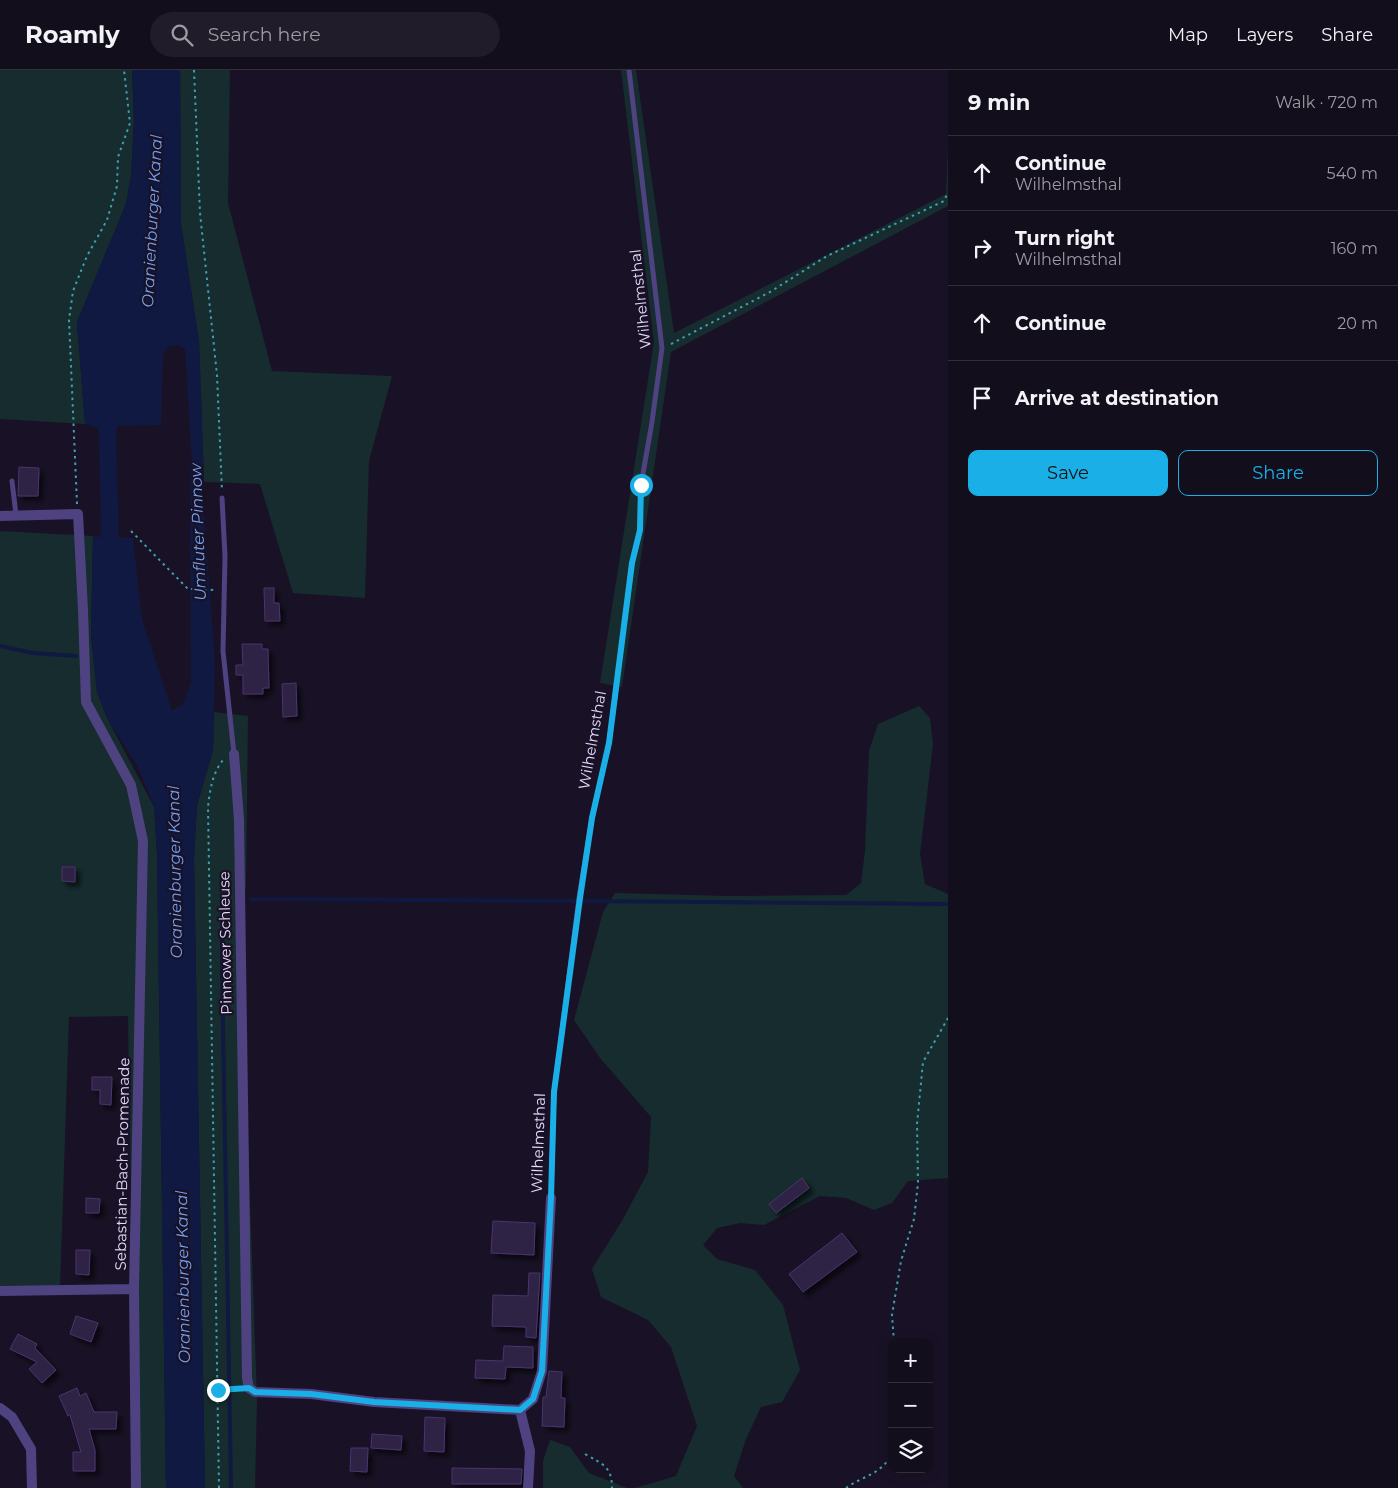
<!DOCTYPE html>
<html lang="en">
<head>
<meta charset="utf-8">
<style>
	:root { --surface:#130e1c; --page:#201c29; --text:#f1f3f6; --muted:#9d9ca3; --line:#322e3b; --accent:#1bafe7 }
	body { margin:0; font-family:Montserrat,sans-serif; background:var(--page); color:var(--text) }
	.controls { position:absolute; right:15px; bottom:15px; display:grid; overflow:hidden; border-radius:10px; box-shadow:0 2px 12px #0003 }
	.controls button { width:45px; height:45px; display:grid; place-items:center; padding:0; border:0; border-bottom:1px solid var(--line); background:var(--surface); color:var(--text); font:25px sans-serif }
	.stop { position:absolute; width:15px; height:15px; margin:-11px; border:4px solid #1bafe7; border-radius:50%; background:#fff }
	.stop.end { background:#1bafe7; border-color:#fff; box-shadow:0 1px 5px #0008 }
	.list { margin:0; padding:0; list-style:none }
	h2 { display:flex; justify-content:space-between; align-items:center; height:65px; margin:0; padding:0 20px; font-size:21px }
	h2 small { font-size:16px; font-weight:400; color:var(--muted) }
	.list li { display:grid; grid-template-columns:32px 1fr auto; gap:15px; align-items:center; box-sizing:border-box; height:75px; padding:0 20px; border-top:1px solid var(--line) }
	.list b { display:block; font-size:19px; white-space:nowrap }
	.list p { margin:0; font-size:16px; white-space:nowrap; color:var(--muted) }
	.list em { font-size:16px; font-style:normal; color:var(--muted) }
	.actions { display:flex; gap:10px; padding:15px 20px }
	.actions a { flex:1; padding:11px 0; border:1px solid var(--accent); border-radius:10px; text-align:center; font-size:18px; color:var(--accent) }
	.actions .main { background:var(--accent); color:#111 }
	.icon { flex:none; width:28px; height:28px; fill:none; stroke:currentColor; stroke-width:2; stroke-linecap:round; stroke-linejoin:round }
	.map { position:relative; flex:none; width:948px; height:1418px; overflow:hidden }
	header { display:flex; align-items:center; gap:30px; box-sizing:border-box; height:70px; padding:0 25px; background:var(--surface); border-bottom:1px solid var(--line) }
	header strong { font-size:24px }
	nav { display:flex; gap:28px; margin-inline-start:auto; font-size:18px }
	.search { width:350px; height:45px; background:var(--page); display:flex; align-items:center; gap:12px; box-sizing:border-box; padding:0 18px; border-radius:28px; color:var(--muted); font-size:19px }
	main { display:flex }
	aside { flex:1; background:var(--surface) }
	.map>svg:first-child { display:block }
	.green { fill:#162c2f }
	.water { fill:#101941 }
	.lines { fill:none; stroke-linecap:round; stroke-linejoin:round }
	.stream { stroke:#101941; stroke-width:4 }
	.canal { stroke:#101941; stroke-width:12 }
	.building { fill:#2e2045; stroke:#4a356e; filter:url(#shadow) }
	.path { stroke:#3da0ad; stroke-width:2; stroke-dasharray:2.5 4; stroke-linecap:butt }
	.lane { stroke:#4f4280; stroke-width:5 }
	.street { stroke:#4f4280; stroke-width:10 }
	.route { stroke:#1bafe7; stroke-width:6 }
	.labels { text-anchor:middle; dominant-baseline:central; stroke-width:4.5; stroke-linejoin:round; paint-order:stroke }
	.street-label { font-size:15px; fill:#e4dbfb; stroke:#191226 }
	.water-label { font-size:16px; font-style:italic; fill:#73a1f0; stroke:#191226 }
</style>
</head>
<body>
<header>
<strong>Roamly</strong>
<div class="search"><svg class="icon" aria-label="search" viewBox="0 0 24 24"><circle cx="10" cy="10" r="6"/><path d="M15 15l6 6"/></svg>Search here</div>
<nav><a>Map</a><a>Layers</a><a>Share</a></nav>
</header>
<main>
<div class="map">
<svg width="948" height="1418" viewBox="0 0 948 1418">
	<defs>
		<filter id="shadow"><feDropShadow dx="4.5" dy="4.5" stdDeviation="2.5" flood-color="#0009"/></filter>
	</defs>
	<rect width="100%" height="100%" fill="#191226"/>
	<path class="green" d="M0 0H132L134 51 131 106 126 134 77 252 85 354 0 349Z
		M180 0H230L228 133 272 301 392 306 369 391 365 528 293 523 260 414 204 412 199 272 181 154Z
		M621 0H636L674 263 946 124 948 78V136L671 282 622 617 600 613 654 272Z
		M0 461 93 466 91 566 97 622 107 648 154 737 157 783 166 1418H136L128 946 69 947 60 1218 0 1219Z
		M919 636 930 648 933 674 920 784 925 814 948 824V1108L908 1111 892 1133 874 1140 846 1128 820 1126 764 1155 740 1153 717 1158 703 1175 717 1189 755 1200 783 1235 800 1300 782 1332 761 1337 746 1369 734 1406 743 1418H635L676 1406 697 1356 671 1277 648 1250 601 1227 592 1199 623 1149 648 1102 651 1047 600 988 574 950 603 842 615 823 727 826 846 825 861 813 865 781 869 681 878 654Z
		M214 642 248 646 246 816 240 844 257 1330 255 1418H205L194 789 197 735 213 680Z
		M550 1370 570 1377 589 1403 627 1418H543V1391Z"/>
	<path class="water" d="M132 0H180L181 154 199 272 204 412 193 411 185 279 178 275 169 276 163 283 161 355 117 356 116 366 119 468H133L142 549 172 641 184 633 191 611 190 444H204L215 594 213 680 197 735 194 789 205 1418H166L157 783 154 737 138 697 107 648 97 622 91 566 93 466 101 467 99 368 98 358 85 354 77 252 126 134 131 106 134 51Z"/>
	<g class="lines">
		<path class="stream" d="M0 576 33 583 76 586
			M251 829 575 831
			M229 831 222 832V900L231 1418
			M584 831 948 834"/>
		<path class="canal" d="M196 396 197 461"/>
	</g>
	<path class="building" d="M19 397 39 398 38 426H18Z
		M264 518H274V533H279L280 551H265Z
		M242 574H262V579H268L269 618H263V624H243V605H236V595H243Z
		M296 613 297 646 283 647 282 614Z
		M62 797H75V812L62 811Z
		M92 1007H112L111 1035 100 1034V1020H92Z
		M802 1108 809 1118 776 1143 769 1134Z
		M86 1128 100 1129 99 1143H86Z
		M493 1151 535 1153 534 1185 491 1183Z
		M842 1163 857 1182 803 1222 789 1204Z
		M76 1180H90L89 1205 76 1204Z
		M529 1203H540L536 1268 526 1267V1257L492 1256 493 1225 528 1226Z
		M76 1246 98 1253 91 1272 70 1264Z
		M18 1264 37 1274 35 1278 56 1300 42 1313 29 1299 37 1292 10 1279Z
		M504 1276 533 1277V1298L506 1297 505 1309 475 1308 476 1290 503 1291Z
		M549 1301 562 1302 561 1328H565L564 1357 542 1356 543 1327H546Z
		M77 1318 80 1326 86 1323 94 1342H117L116 1359H89L95 1380V1401H73V1382H81L70 1345 68 1346 59 1326Z
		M425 1347 445 1348 444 1382 424 1381Z
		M372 1364 402 1366 401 1380 371 1378Z
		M351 1378H368L367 1402 350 1401Z
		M452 1398 522 1399 521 1414H452Z"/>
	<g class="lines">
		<path class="path" d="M194 0 200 143 217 305 222 421
			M671 274 770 222 827 186 944 131 948 122
			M77 434 69 250 73 221 87 186 107 150 117 116 118 87 130 53 124 0
			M131 461 188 519 216 520
			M894 1272 892 1245 901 1191 914 1149 918 1113 917 1054 923 992 948 948
			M219 1320 239 1319
			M585 1384C602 1394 612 1396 612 1418
			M219 1418 208 737C210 720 212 704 223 690
			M846 1418C862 1406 884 1404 892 1382"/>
		<path class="lane" d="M12 411 16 445
			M222 428 225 486 223 581 234 684
			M551 1128 554 1022 579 828 592 748 609 673 632 493 640 460 641 415 652 352 662 278 629 0"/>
		<path class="street" d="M0 446 78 444 83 540 86 632 131 715 143 771 134 1219 136 1418
			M234 684 239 750 247 1308 249 1318 255 1322 311 1324 374 1332 520 1340 533 1329 542 1301 551 1128
			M0 1221 134 1219
			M0 1338 12 1347 31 1379 32 1418
			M520 1340 530 1381 528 1418"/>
	</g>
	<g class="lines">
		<path class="route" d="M218 1320 249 1318 255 1322 311 1324 374 1332 520 1340 533 1329 542 1301 551 1128 554 1022 580 828 592 748 609 673 632 493 640 460 641 415"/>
	</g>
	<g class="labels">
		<g class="street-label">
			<text transform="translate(640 229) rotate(-96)">Wilhelmsthal</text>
			<text transform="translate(592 670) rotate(-80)">Wilhelmsthal</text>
			<text transform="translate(225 873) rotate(-91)">Pinnower Schleuse</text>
			<text transform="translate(538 1073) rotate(-88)">Wilhelmsthal</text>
			<text transform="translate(122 1094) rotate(-89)">Sebastian-Bach-Promenade</text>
		</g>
		<g class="water-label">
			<text transform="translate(152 151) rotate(-87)">Oranienburger Kanal</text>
			<text transform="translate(198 462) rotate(-92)">Umfluter Pinnow</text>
			<text transform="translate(175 802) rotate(-91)">Oranienburger Kanal</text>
			<text transform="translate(183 1207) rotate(-91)">Oranienburger Kanal</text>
		</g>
	</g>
</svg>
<div class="controls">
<button>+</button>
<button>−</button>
<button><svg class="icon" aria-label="layers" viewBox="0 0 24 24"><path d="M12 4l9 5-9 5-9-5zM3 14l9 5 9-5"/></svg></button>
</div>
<div class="stop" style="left:641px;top:415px"></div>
<div class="stop end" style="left:218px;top:1320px"></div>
</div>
<aside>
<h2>9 min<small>Walk · 720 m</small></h2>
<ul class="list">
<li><svg class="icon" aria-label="ahead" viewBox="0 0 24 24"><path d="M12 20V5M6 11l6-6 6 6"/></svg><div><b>Continue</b><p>Wilhelmsthal</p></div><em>540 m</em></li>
<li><svg class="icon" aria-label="right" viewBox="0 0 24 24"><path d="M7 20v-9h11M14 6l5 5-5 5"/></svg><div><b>Turn right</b><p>Wilhelmsthal</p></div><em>160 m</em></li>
<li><svg class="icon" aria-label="ahead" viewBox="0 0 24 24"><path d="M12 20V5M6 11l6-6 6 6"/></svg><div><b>Continue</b></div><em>20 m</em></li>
<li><svg class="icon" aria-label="arrive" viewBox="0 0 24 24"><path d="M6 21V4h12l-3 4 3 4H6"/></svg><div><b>Arrive at destination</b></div></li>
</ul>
<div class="actions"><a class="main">Save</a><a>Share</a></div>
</aside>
</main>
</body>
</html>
